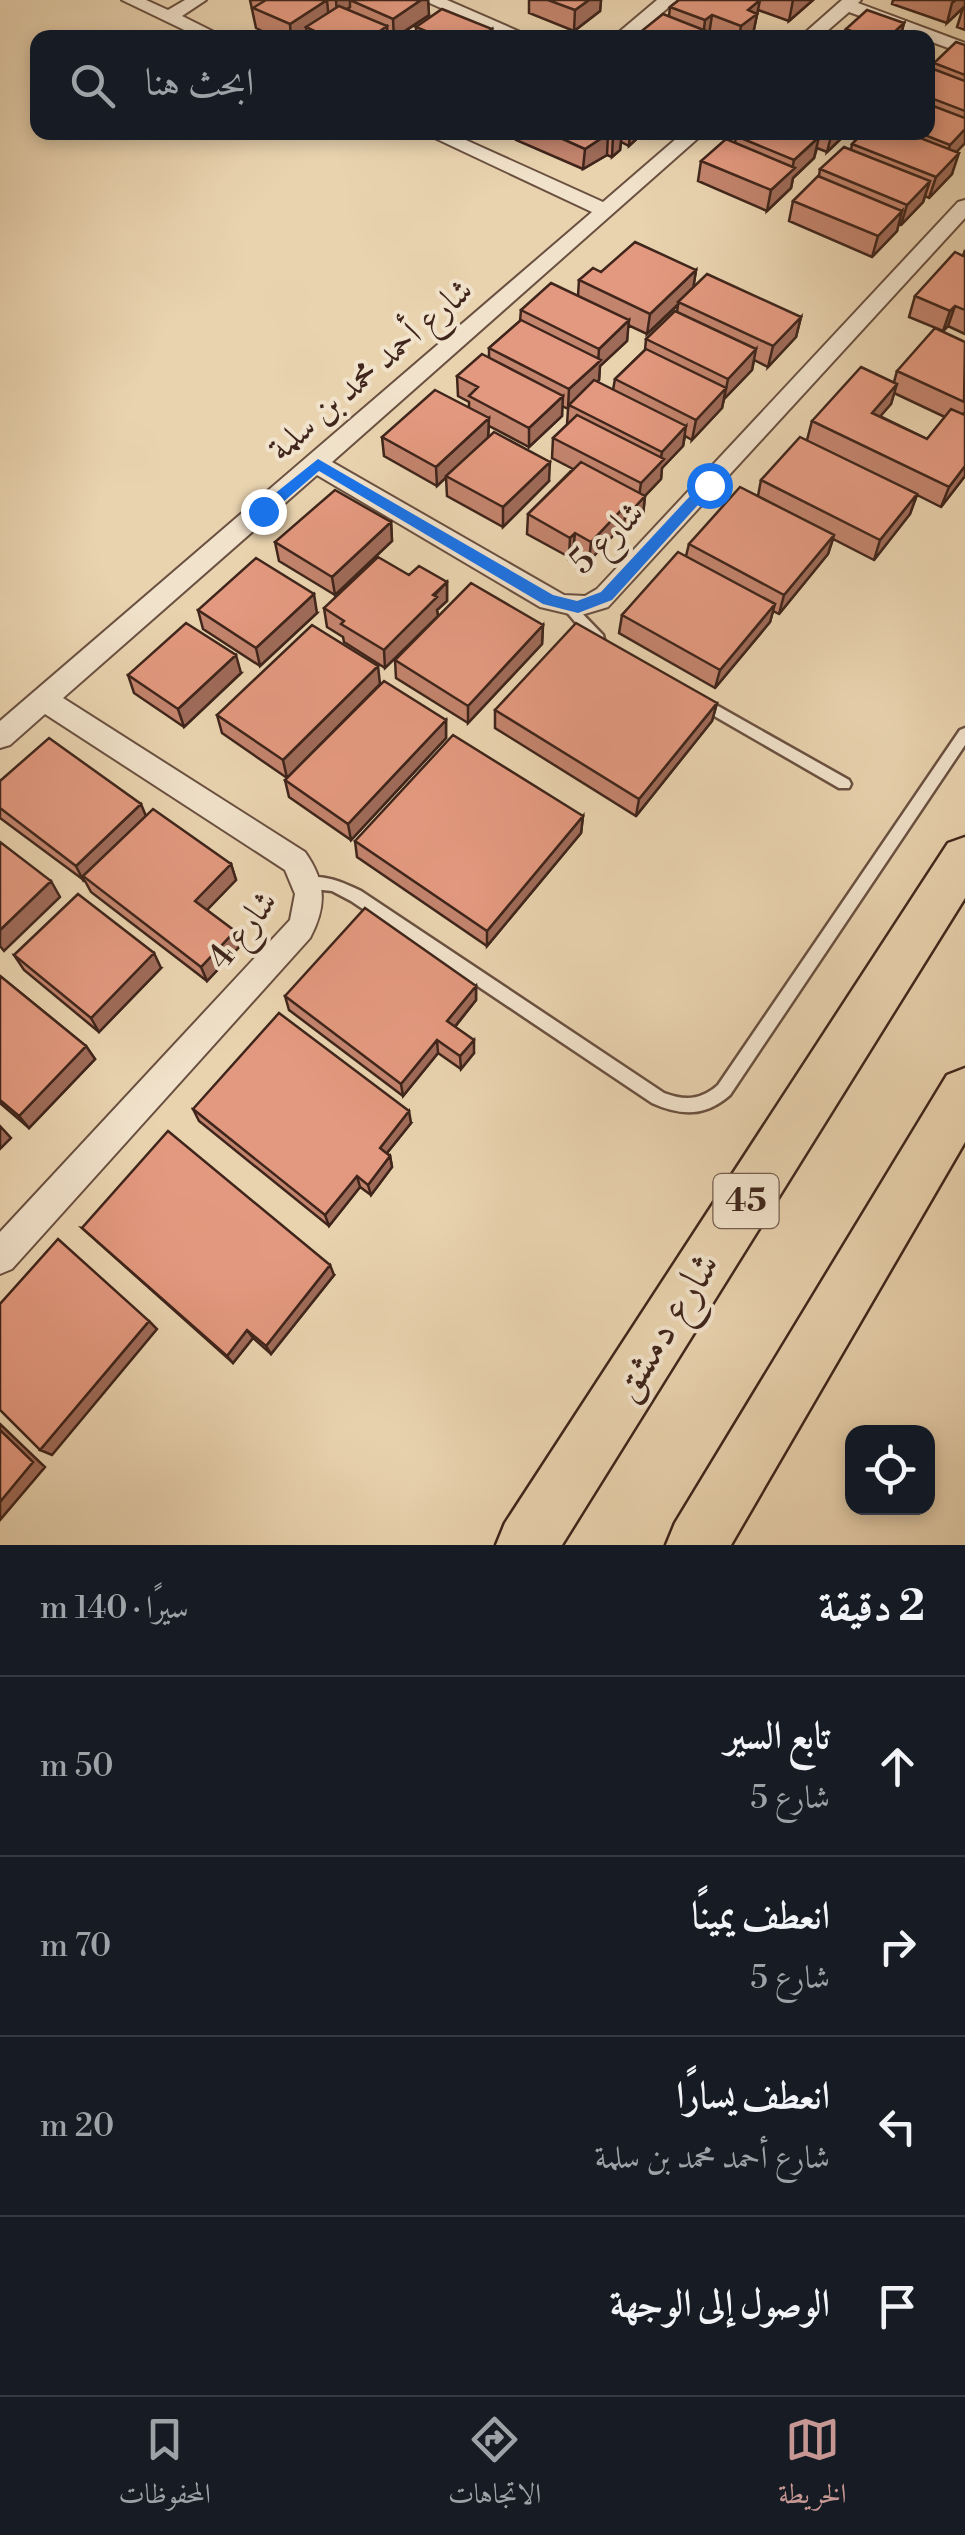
<!DOCTYPE html>
<html lang="ar">
<head>
<meta charset="utf-8">
<style>
	:root { --surface:#171b24; --page:#242831; --text:#f1f3f6; --muted:#9ea1a6; --line:#363941; --accent:#c59692 }
	body { margin:0; font-family:"Libre Bodoni",Amiri,serif; background:var(--page); color:var(--text); direction:rtl }
	.controls { position:absolute; right:30px; bottom:30px; display:grid; overflow:hidden; border-radius:20px; box-shadow:0 5px 15px #0003 }
	.controls button { width:90px; height:90px; display:grid; place-items:center; padding:0; border:0; border-bottom:2px solid var(--line); background:var(--surface); color:var(--text); font:50px sans-serif }
	.stop { position:absolute; width:30px; height:30px; margin:-22px; border:8px solid #1a73e8; border-radius:50%; background:#fff }
	.stop.end { background:#1a73e8; border-color:#fff; box-shadow:0 2px 10px #0008 }
	.list { margin:0; padding:0; list-style:none }
	h2 { display:flex; justify-content:space-between; align-items:center; height:130px; margin:0; padding:0 40px; font-size:42px }
	h2 small { font-size:32px; font-weight:400; color:var(--muted) }
	.list li { display:grid; grid-template-columns:65px 1fr auto; gap:30px; align-items:center; box-sizing:border-box; height:180px; padding:0 40px; border-top:2px solid var(--line) }
	.list b { display:block; font-size:38px; white-space:nowrap }
	.list p { margin:0; font-size:32px; white-space:nowrap; color:var(--muted) }
	.list em { font-size:32px; font-style:normal; color:var(--muted) }
	.icon { flex:none; width:55px; height:55px; fill:none; stroke:currentColor; stroke-width:2; stroke-linecap:round; stroke-linejoin:round }
	.map { position:relative; flex:none; width:965px; height:1545px; overflow:hidden; direction:ltr }
	.search { position:absolute; background:var(--surface); box-shadow:0 5px 15px #0003; left:30px; right:30px; top:30px; height:110px; display:flex; align-items:center; gap:25px; box-sizing:border-box; padding:0 35px; border-radius:20px; color:var(--muted); font-size:38px }
	.sheet { height:850px; background:var(--surface) }
	nav { display:flex; justify-content:space-around; align-items:center; box-sizing:border-box; height:140px; border-top:2px solid var(--line); background:var(--surface); font-size:28px; color:var(--muted) }
	nav a { display:grid; justify-items:center; gap:5px }
	nav .on { color:var(--accent) }
	.map>svg:first-child { display:block }
	.lines { fill:none; stroke-linecap:round; stroke-linejoin:round }
	.lane-casing { stroke:#6a5040; stroke-width:5 }
	.street-casing { stroke:#6a5040; stroke-width:4 }
	.primary-casing { stroke:#3f251b; stroke-width:5 }
	.lane { fill:#f1e2cb; fill-rule:evenodd }
	.street { fill:#f1e2cb; fill-rule:evenodd }
	.primary { fill:#e9d3af; fill-rule:evenodd }
	.wall { fill:#c3846d; stroke:#3f251b; stroke-width:2.5; fill-rule:evenodd }
	.shaded-wall { fill:#9f6b59; stroke:#3f251b; stroke-width:2.5 }
	.building { fill:#e3997f; stroke:#3f251b; stroke-width:2.5 }
	.route { fill:#1a73e8 }
	.labels { text-anchor:middle; dominant-baseline:central; stroke-width:8; stroke-linejoin:round; paint-order:stroke }
	.shield { fill:#f1e2cb; stroke:#745e50; stroke-width:2.5 }
	.shield-label { font-size:32px; font-weight:bold; fill:#3f251b }
	.street-label { font-size:35px; fill:#3f251b; stroke:#f1e2cb }
	.near-street-label { font-size:42px; fill:#3f251b; stroke:#f1e2cb }
</style>
</head>
<body>
<div class="map">
<svg width="965" height="1545" viewBox="0 0 965 1545">
	<rect width="100%" height="100%" fill="#e9d3af"/>
	<filter id="stains"><feTurbulence type="fractalNoise" baseFrequency=".002" numOctaves="4"/><feColorMatrix values="0 0 0 0 .2 0 0 0 0 .09 0 0 0 0 .02 0 0 0 .5 -.17"/></filter>
	<radialGradient id="worn" r=".72"><stop offset=".6" stop-color="#630" stop-opacity="0"/><stop offset="1" stop-color="#630" stop-opacity=".3"/></radialGradient>
	<g class="lines">
		<g class="lane-casing">
			<path id="lane" d="M569 602 573 604 603 635 604 639 603 643H593L565 610 563 607 565 604Z
				M702 697 849 780 851 784 849 788H839L697 706 695 702 697 698Z
				M965 728V745L730 1095C705 1117 681 1116 652 1103L351 901 332 891 304 888 302 883 304 878C325 874 342 882 361 891L664 1093C685 1101 701 1100 718 1085L960 730Z"/>
		</g>
		<g class="street-casing">
			<path id="street" d="M122 0H146L168 10 185 0H206L182 16 226 38H201Z
				M423 0H447L534 38H508Z
				M657 0H677L633 38H612Z
				M842 0H861L858 3 965 43V54L849 12 819 38H799Z
				M422 132H448L603 202 684 132H705L332 462 564 595 585 596 597 589 958 202 965 200V218L608 607 578 616 540 607 317 475 63 698 305 852C326 882 327 906 310 938L12 1269 0 1274V1232L290 920 295 894 285 870 45 714 10 745 0 748V721L592 212Z"/>
		</g>
		<g class="primary-casing">
			<path id="primary" d="M965 837V898L562 1545H496L505 1523 948 843Z
				M965 1068V1142L731 1545H666L675 1523 947 1075Z"/>
		</g>
		<use href="#lane" class="lane"/>
		<use href="#street" class="street"/>
		<use href="#primary" class="primary"/>
	</g>
	<path class="wall" d="M250 0H428L429 15 401 34 409 38H307V35L303 38H276L256 28Z
		M529 0H601L600 11 574 31 529 13Z
		M679 0H813L789 21 758 10 753 34 749 38H633L669 16 670 7Z
		M893 0H965V30L957 27 963 8 947 23 892 4Z
		M904 23 900 38H843L846 29Z
		M416 27 491 38H416Z
		M965 45V143L956 152 952 174 929 198 925 196 923 202 901 225H898L897 231 872 257 789 221 793 201 819 176 820 169 851 150 852 144 864 132H928V68L932 69 934 63Z
		M517 132H644L629 146 621 142 620 150 612 157 607 155 583 169 516 140Z
		M740 132H848L827 152 817 148 814 158 793 178 791 188 767 211 698 181 701 161 735 143 736 136Z
		M965 250V334L948 326 943 331 909 317 915 296 963 256Z
		M696 270 693 288 801 317 796 337 768 367 754 360 752 370 724 399 722 408 692 440 685 436 683 446 662 468 661 479 645 496 643 515 631 528 624 524 589 561 573 552 569 557 527 534 528 514 573 469 552 458 553 438 567 425 568 409 562 406V416L529 447 489 426 488 436 549 481 503 527 447 496 446 477 437 486 384 456 382 437 469 408V402L458 396 457 376 489 358V348L520 321 521 310 578 296 579 280 601 272ZM678 305 677 312 646 339 645 350 615 379 613 390 597 382 599 380 600 366 627 341 628 325 647 334Z
		M965 342V412L963 414 965 476 941 507 917 495 910 514 874 560 833 539 828 554 779 614 773 611 770 622 715 688 619 633 622 615 686 556 689 544 758 496 761 480 807 440 812 421 894 382 897 371ZM894 393 945 417 927 439 880 416 891 404Z
		M391 522 392 541 335 595 279 561 275 542Z
		M409 575 447 582V601L437 610 438 616 385 668 344 642 343 637 327 627 324 608Z
		M198 610 317 613 260 666 203 629Z
		M543 625 542 644 468 723 396 678 395 660Z
		M241 673 184 727 134 693 128 675Z
		M380 684 287 778 222 733 217 715Z
		M717 703 712 721 636 816 495 728V710Z
		M446 720V738L351 840 289 797 285 780Z
		M0 781 146 816 231 864 236 880 207 910 240 946 207 981 91 892 85 881 0 818Z
		M583 816 581 833 487 946 357 857 355 841Z
		M14 955 161 968 99 1032 24 970Z
		M0 976 86 1046 95 1059 29 1128 0 1103Z
		M476 986V1000L455 1027 474 1053 461 1069 438 1053 403 1096 289 1010 285 996Z
		M193 1109 411 1123 387 1153 390 1156 392 1167 371 1195 360 1187 329 1226 199 1121Z
		M82 1228 334 1275 271 1354 253 1338 233 1363Z"/>
	<path class="shaded-wall" d="M327 0 329 21 306 27 307 35 303 38H291L290 24Z
		M336 0H361H350V7L337 16Z
		M421 0H428L429 15 394 38 393 19Z
		M589 0H601L600 11 574 31 575 10Z
		M760 0 753 34 749 38H739L741 26 748 10Z
		M813 0 789 21 793 0Z
		M956 0H965V6L947 23 952 3Z
		M712 15 709 35 703 38 705 20Z
		M904 23 900 38 891 35Z
		M387 26 388 38H370Z
		M492 29 491 38H480Z
		M965 129V143L943 166 950 145Z
		M618 132H622L620 150 612 157 613 136Z
		M630 132H644L629 146Z
		M832 132H848L827 152Z
		M608 134 607 155 583 169 585 149Z
		M819 137 814 158 793 178 791 188 767 211 771 190 792 170 794 160Z
		M959 153 952 174 929 198 936 177Z
		M930 181 923 202 901 225 907 205Z
		M902 211 897 231 872 257 878 236Z
		M696 270 693 290 647 334 650 314Z
		M955 306 948 326 943 331 950 311Z
		M801 317 796 337 768 367 773 346Z
		M629 320 627 341 600 366 599 380 571 406 569 405 568 409 569 389 598 363 599 349Z
		M756 349 752 370 724 399 728 379Z
		M897 384 891 404 866 433 872 413Z
		M726 388 722 408 692 440 696 420Z
		M563 396 562 416 529 447V428Z
		M489 418 488 438 437 486 436 467Z
		M686 426 683 446 662 468 661 479 638 503 641 483 660 463 662 452Z
		M550 462 549 481 503 527V507Z
		M965 466V476L941 507 949 487Z
		M917 494 910 514 874 560 880 540Z
		M645 496 643 515 631 528 634 508Z
		M627 504 624 524 589 561 591 542Z
		M391 522 392 541 335 595 332 577Z
		M575 533 573 552 569 557 570 538Z
		M834 535 828 554 779 614 784 595Z
		M447 582V601L437 610 438 616 385 668 384 650Z
		M314 594 317 613 260 666 256 648Z
		M775 604 770 622 715 688 720 670Z
		M543 625 542 644 468 723V706Z
		M236 655 241 673 184 727 178 709Z
		M378 666 380 684 287 778 283 760Z
		M717 703 712 721 636 816 639 799Z
		M446 720V738L351 840 348 824Z
		M141 804 148 821 83 876 84 882 76 866Z
		M583 816 581 833 487 946V931Z
		M231 864 236 880 201 916 195 901Z
		M51 881 60 897 4 951 0 946V930Z
		M235 931 240 946 207 981 201 967Z
		M154 953 161 968 99 1032 91 1018Z
		M476 986V1000L448 1035 447 1021Z
		M437 1040 438 1053 403 1096 401 1084Z
		M474 1040V1053L461 1069 460 1056Z
		M86 1046 95 1059 29 1128 19 1116Z
		M409 1111 411 1123 382 1159 380 1148Z
		M0 1126 11 1138 0 1149Z
		M390 1156 392 1167 371 1195 368 1185Z
		M357 1176 360 1187 329 1226 325 1215Z
		M330 1265 334 1275 271 1354 266 1346Z
		M149 1321 157 1329 52 1455 40 1450Z
		M247 1330 253 1338 233 1363 227 1356Z
		M0 1424 45 1467 0 1520Z"/>
	<path class="building" d="M266 0H327L290 24 253 8Z
		M350 0H421L393 19Z
		M548 0H589L575 10Z
		M679 0H760L748 10 757 14 741 26 712 15 705 20 670 7Z
		M339 6 387 26 370 38H329L306 27Z
		M442 9 492 29 480 38H442L416 27Z
		M867 10 904 23 891 35 899 38H869L846 29Z
		M663 14 724 38H633Z
		M394 31 409 38H385Z
		M956 42 965 45V75L934 63Z
		M928 67 965 81V111L928 97Z
		M928 104 965 118V129L950 145 917 132H928Z
		M547 132H618L613 136 608 134 585 149Z
		M740 132H808L819 137 794 160 736 136Z
		M864 132H905L959 153 936 177 852 144Z
		M726 139 795 168 771 190 701 161Z
		M844 147 930 181 907 205 820 169Z
		M818 176 902 211 878 236 793 201Z
		M635 242 696 270 650 314 579 280 593 268 601 272Z
		M955 252 965 257V310L955 306 950 311 915 296Z
		M707 274 801 317 773 346 678 302Z
		M551 283 629 320 599 349 521 310Z
		M675 311 756 349 728 379 646 339Z
		M521 320 601 360 569 389 489 348Z
		M935 328 965 342 964 402 897 371Z
		M646 349 726 388 696 420 615 379Z
		M482 354 563 396 529 428 469 396 478 387 457 376Z
		M861 367 897 384 872 413 927 439 951 409 965 415V466L949 487 812 421Z
		M594 380 686 426 662 452 569 405Z
		M435 390 489 418 436 467 382 437Z
		M577 415 664 459 641 483 553 438Z
		M494 432 550 462 503 507 446 476Z
		M800 437 917 494 880 540 761 480Z
		M581 462 645 496 634 508 627 504 591 542 575 533 570 538 528 514Z
		M740 487 834 535 784 595 689 544Z
		M335 490 391 522 332 577 275 542Z
		M678 552 775 604 720 670 622 615Z
		M378 557 409 575 419 566 447 582 433 595 437 597 384 650 341 624 344 621 324 608Z
		M256 558 314 594 256 648 198 610Z
		M471 583 543 625 468 706 395 660Z
		M186 623 236 655 178 709 128 675Z
		M576 623 717 703 639 799 495 710Z
		M312 625 378 666 283 760 217 715Z
		M384 681 446 720 348 824 285 780Z
		M453 735 583 816 487 931 355 841Z
		M49 738 141 804 76 866 0 808V781Z
		M153 809 231 864 195 901 235 931 201 967 83 876Z
		M0 842 51 881 0 930Z
		M78 894 154 953 91 1018 14 955Z
		M365 908 476 986 447 1021 474 1040 460 1056 437 1040 401 1084 285 996Z
		M0 976 86 1046 19 1116 0 1100Z
		M279 1013 409 1111 380 1148 390 1156 368 1185 357 1176 325 1215 193 1109Z
		M168 1131 330 1265 266 1346 247 1330 227 1356 82 1228Z
		M58 1239 149 1321 40 1450 0 1410V1304Z
		M0 1430 33 1462 0 1502Z"/>
	<path class="route" d="M318 459 553 595 577 601 601 592 704 481 716 485 612 600 578 613 543 604 319 471 268 515H258V507Z"/>
	<g class="labels">
		<rect class="shield" x="713.5" y="1174" width="65" height="54" rx="8"/>
		<g class="shield-label">
			<text x="746" y="1201">45</text>
		</g>
		<g class="street-label">
			<text transform="translate(371 370) rotate(-41)">شارع أحمد محمد بن سلمة</text>
			<text transform="translate(607 538) rotate(-44)">شارع 5</text>
			<text transform="translate(243 930) rotate(-52)">شارع 4</text>
		</g>
		<g class="near-street-label">
			<text transform="translate(666 1327) rotate(-58)">شارع دمشق</text>
		</g>
	</g>
	<rect width="100%" height="100%" filter="url(#stains)"/>
	<rect width="100%" height="100%" fill="url(#worn)"/>
</svg>
<div class="controls">
<button><svg class="icon" aria-label="locate" viewBox="0 0 24 24"><circle cx="12" cy="12" r="6"/><path d="M12 2v4M12 18v4M2 12h4M18 12h4"/></svg></button>
</div>
<div class="stop" style="left:709px;top:485px"></div>
<div class="stop end" style="left:263px;top:511px"></div>
<div class="search"><svg class="icon" aria-label="search" viewBox="0 0 24 24"><circle cx="10" cy="10" r="6"/><path d="M15 15l6 6"/></svg>ابحث هنا</div>
</div>
<section class="sheet">
<h2>2 دقيقة<small>سيرًا · 140 m</small></h2>
<ul class="list">
<li><svg class="icon" aria-label="ahead" viewBox="0 0 24 24"><path d="M12 20V5M6 11l6-6 6 6"/></svg><div><b>تابع السير</b><p>شارع 5</p></div><em>50 m</em></li>
<li><svg class="icon" aria-label="right" viewBox="0 0 24 24"><path d="M7 20v-9h11M14 6l5 5-5 5"/></svg><div><b>انعطف يمينًا</b><p>شارع 5</p></div><em>70 m</em></li>
<li><svg class="icon" aria-label="left" viewBox="0 0 24 24"><path d="M17 20v-9H6M10 6l-5 5 5 5"/></svg><div><b>انعطف يسارًا</b><p>شارع أحمد محمد بن سلمة</p></div><em>20 m</em></li>
<li><svg class="icon" aria-label="arrive" viewBox="0 0 24 24"><path d="M6 21V4h12l-3 4 3 4H6"/></svg><div><b>الوصول إلى الوجهة</b></div></li>
</ul>
</section>
<nav>
<a class="on"><svg class="icon" aria-label="map" viewBox="0 0 24 24"><path d="M3 6l6-2 6 2 6-2v14l-6 2-6-2-6 2zM9 4v14M15 6v14"/></svg>الخريطة</a>
<a><svg class="icon" aria-label="directions" viewBox="0 0 24 24"><path d="M12 3l9 9-9 9-9-9zM9 14v-3h6M13 9l2 2-2 2"/></svg>الاتجاهات</a>
<a><svg class="icon" aria-label="saved" viewBox="0 0 24 24"><path d="M7 4h10v16l-5-4-5 4z"/></svg>المحفوظات</a>
</nav>
</body>
</html>
